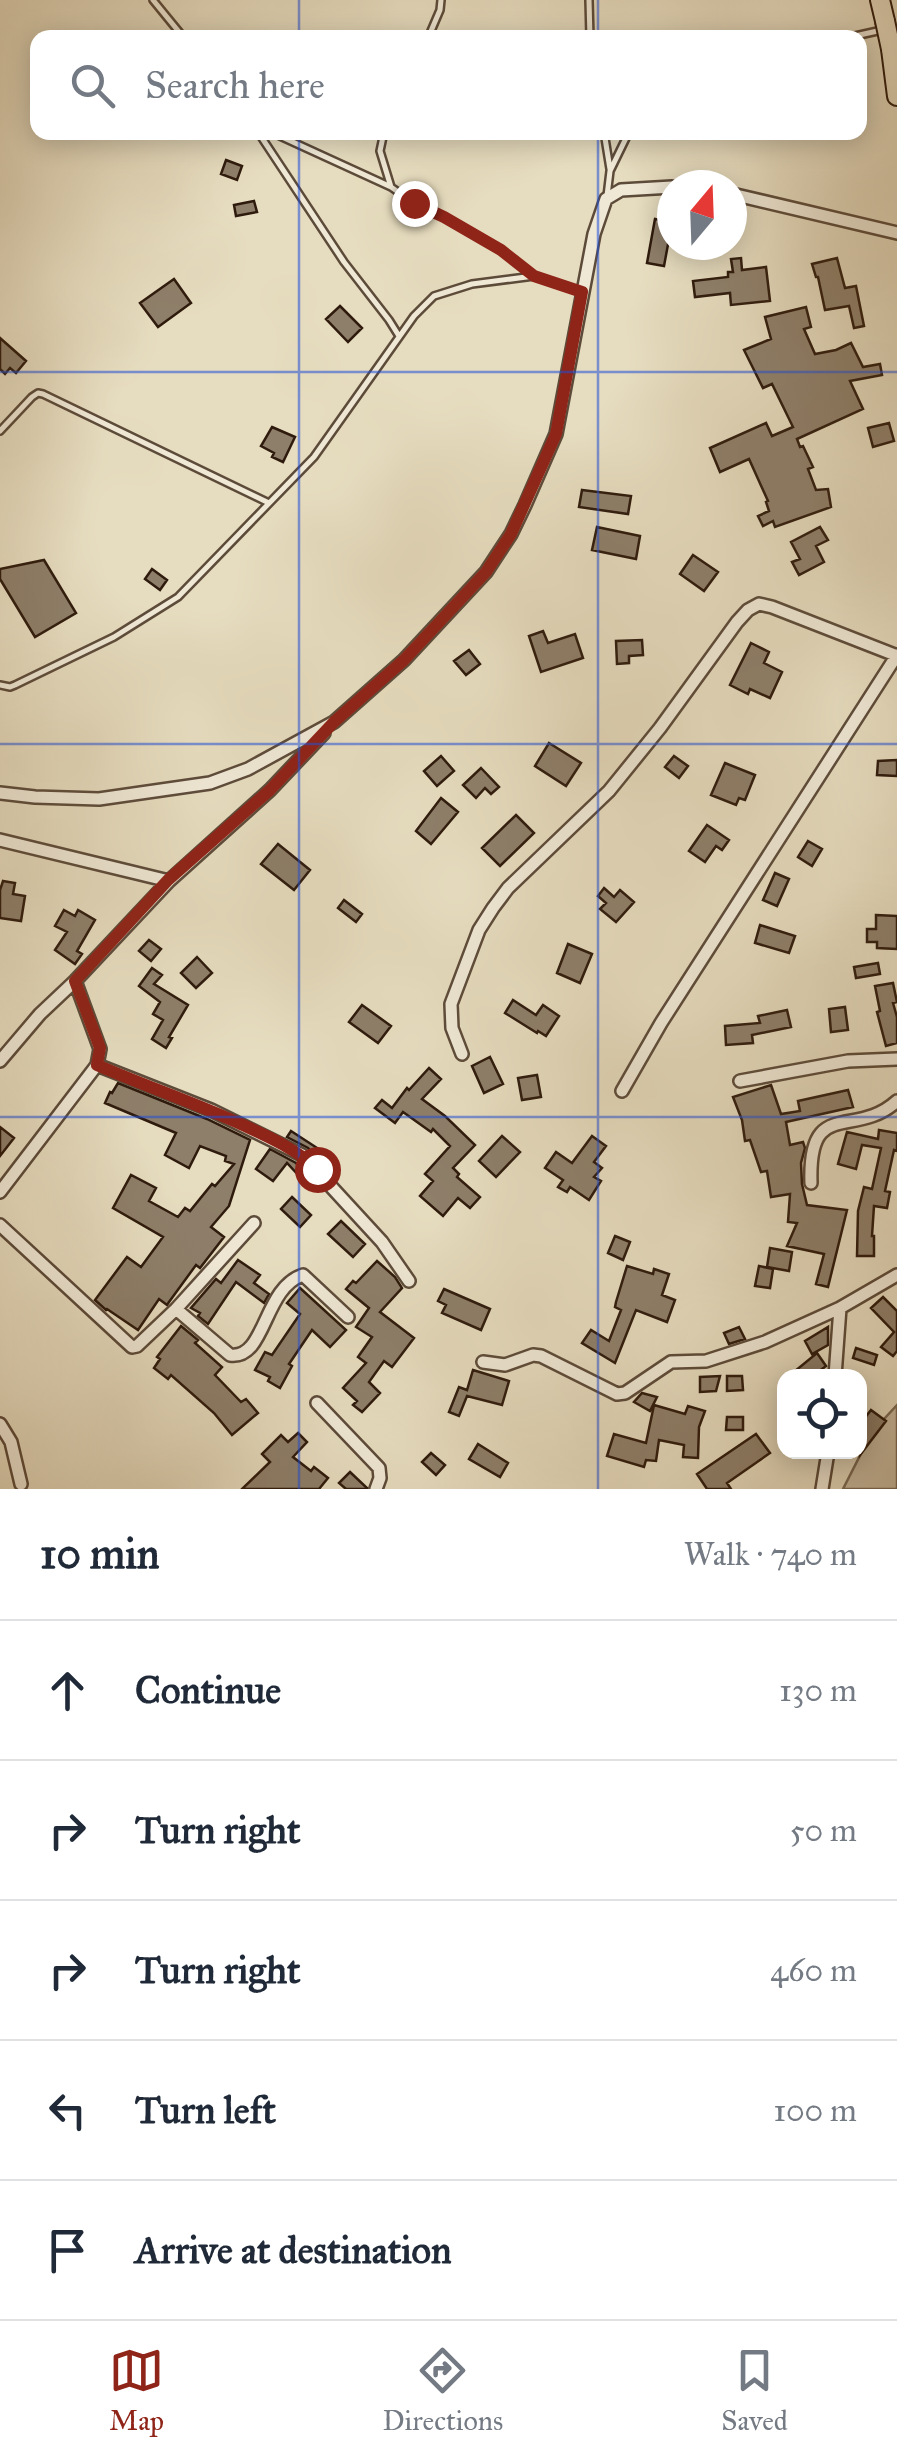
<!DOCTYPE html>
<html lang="en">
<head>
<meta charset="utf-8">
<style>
	:root { --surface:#fff; --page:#f2f2f3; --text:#1f2937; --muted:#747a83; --line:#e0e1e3; --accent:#8f2418 }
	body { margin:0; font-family:"IM FELL Great Primer",serif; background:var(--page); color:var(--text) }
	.controls { position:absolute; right:30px; bottom:30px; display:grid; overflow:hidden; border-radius:20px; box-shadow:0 5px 25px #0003 }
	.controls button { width:90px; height:90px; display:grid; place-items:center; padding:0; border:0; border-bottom:2px solid var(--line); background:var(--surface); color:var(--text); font:50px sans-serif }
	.compass { position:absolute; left:657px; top:170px; width:90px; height:90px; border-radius:50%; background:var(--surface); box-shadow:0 5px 25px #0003; rotate:19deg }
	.stop { position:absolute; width:30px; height:30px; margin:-22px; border:8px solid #8f2418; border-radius:50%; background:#fff }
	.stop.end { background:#8f2418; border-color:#fff; box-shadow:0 2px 10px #0008 }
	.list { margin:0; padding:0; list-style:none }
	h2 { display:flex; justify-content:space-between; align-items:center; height:130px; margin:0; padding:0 40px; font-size:42px }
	h2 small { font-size:32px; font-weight:400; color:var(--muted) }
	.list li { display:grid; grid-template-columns:65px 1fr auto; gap:30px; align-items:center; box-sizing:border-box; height:140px; padding:0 40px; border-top:2px solid var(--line) }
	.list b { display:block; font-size:38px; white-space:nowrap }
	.list em { font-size:32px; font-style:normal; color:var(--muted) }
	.icon { flex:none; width:55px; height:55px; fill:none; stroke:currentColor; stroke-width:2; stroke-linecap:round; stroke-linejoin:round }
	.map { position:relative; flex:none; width:897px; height:1489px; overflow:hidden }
	.search { position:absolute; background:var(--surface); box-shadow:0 5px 25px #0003; left:30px; right:30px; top:30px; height:110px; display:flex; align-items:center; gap:25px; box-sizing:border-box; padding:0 35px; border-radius:20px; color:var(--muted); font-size:38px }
	.sheet { height:830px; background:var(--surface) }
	nav { display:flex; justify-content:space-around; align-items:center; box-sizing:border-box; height:140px; border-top:2px solid var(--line); background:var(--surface); font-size:28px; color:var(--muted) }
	nav a { display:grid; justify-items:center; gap:5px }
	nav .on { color:var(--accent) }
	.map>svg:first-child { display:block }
	.green { fill:#c7bba1; stroke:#7b6b57; stroke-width:2.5 }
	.building { fill:#8e7f6a; stroke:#2f1b0d; stroke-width:2.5 }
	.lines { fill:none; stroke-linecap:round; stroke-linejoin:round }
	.service-casing { stroke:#5d4b3a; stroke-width:10 }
	.minor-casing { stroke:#5d4b3a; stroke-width:16 }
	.trunk-casing { stroke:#2f1b0d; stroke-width:22 }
	.service { stroke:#efe8d5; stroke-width:5 }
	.minor { stroke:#efe8d5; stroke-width:11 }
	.trunk { stroke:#e6dcbf; stroke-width:18 }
	.trunk-bridge-casing { stroke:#2f1b0d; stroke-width:22; stroke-linecap:butt }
	.trunk-bridge { stroke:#e6dcbf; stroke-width:18 }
	.route { stroke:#8f2418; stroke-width:12 }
	.grid { fill:none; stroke:#1d4ed8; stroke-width:2.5; stroke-opacity:0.55 }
</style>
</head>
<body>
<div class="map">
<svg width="897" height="1489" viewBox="0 0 897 1489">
	<rect width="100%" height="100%" fill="#e6dcbf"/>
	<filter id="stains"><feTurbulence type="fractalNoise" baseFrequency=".002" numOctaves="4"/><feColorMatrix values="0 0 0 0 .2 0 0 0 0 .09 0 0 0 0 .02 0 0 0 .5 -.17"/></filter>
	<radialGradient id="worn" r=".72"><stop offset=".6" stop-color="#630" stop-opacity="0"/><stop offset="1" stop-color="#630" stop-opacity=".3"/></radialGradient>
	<path class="green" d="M897 1405V1489H843L872 1432Z"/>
	<path class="building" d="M226 160 242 166 237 180 221 174Z
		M254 201 257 212 236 216 234 205Z
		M655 219 672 222V239H669L664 266 647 263Z
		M741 258 742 270 766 267 770 301 731 305 730 293 695 297 693 281 728 277V272H733L731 259Z
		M837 258 845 288 856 286 864 326 854 328 849 306 825 310 818 277H816L812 264Z
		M174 279 191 303 158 327 140 303Z
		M340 306 362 328 348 342 326 319Z
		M806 307 811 327 804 329 815 354 836 350 851 343 863 367 880 364 882 375 850 381 863 409 797 439 800 447 803 446 813 467 808 469 816 490 828 489 831 507 775 527 773 521 763 526 758 516 769 511 766 502 768 501 749 459 720 472 710 448 766 423 772 436 793 427 772 384 763 388 744 350 771 339 765 317Z
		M0 338 26 361 16 373 10 368 5 374 0 369Z
		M889 423 894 441 873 447 868 428Z
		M272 427 295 437 283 462 272 457 274 453 261 446Z
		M582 490 631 496 628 514 579 507Z
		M597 527 640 536 636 559 592 550Z
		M820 527 828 540 816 546 824 562 799 575 792 562 800 559 791 542Z
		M693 555 718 572 704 591 680 574Z
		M44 560 76 613 35 637 0 579V569Z
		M152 569 167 580 160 590 145 579Z
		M543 631 548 643 575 634 583 658 541 672 529 636Z
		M642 640 643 655 629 656V663L617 664 616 641Z
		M751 643 769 652 764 663 782 672 770 698 750 689 748 694 730 685Z
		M469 650 480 664 466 675 454 661Z
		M549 743 581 763 566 786 535 766Z
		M441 756 454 771 437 786 424 771Z
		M674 756 688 766 679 778 665 767Z
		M897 760V776L877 775 878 761Z
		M725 763 755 775 745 800 739 798 736 805 711 795Z
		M481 768 499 787 491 794 485 788 476 798 463 785Z
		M441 798 458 812 431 844 416 831Z
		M516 815 534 833 500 866 482 848Z
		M707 825 729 840 722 850 716 846 705 862 689 851Z
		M808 841 822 849 812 866 798 857Z
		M278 844 310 870 294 890 261 864Z
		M775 873 789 879 777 906 763 900Z
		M3 881 15 883 13 894 25 896 21 921 0 918V890Z
		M604 888 614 897 620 890 634 902 616 922 600 909 606 903 598 896Z
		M344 900 362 914 356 922 338 908Z
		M64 910 75 916 78 910 95 920 77 951 82 954 75 964 55 950 67 932 55 926Z
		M876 915 897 916V949L877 948V942H867V929H876Z
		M760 925 795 936 789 953 755 943Z
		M149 940 161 949 151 961 139 951Z
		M568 944 592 954 580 983 557 973Z
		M197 957 212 973 196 988 181 973Z
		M878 963 880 974 856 978 854 967Z
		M152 968 162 975 154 984 188 1005 169 1037 172 1038 166 1048 152 1039 163 1020 153 1014 160 1002 139 986Z
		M893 983 897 1002 893 1003 897 1017V1043L886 1046 877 1012 880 1011 875 986Z
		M513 1000 536 1015 543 1005 559 1016 546 1036 538 1031 537 1033 505 1013Z
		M362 1005 391 1026 378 1043 349 1022Z
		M845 1007 848 1030 831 1032 829 1009Z
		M787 1010 791 1027 752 1035 753 1043 726 1045 725 1026 760 1023 758 1016Z
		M490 1057 503 1084 484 1093 472 1066Z
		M429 1068 441 1079 422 1099 445 1116 475 1145 453 1168 459 1174 457 1177 480 1197 470 1208 458 1198 443 1216 420 1196 433 1181 425 1174 450 1146 433 1129 431 1132 403 1112 395 1123 375 1108 382 1100 392 1108 407 1088 409 1090Z
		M537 1075 541 1097 522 1100 518 1078Z
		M118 1083 207 1119 250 1140 229 1206 211 1227 224 1237 200 1268 196 1265 169 1302 167 1305 159 1299 138 1330 107 1309 106 1310 95 1300 127 1257 141 1267 163 1237 113 1208 131 1175 156 1188 149 1201 178 1217 185 1208 190 1211 212 1184 215 1186 234 1164 225 1161 226 1156 200 1146 189 1168 165 1155 176 1133 105 1103 110 1092 112 1093Z
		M771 1085 781 1114 800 1111 798 1101 848 1090 853 1107 786 1122 790 1145 803 1142 805 1148 801 1163 802 1184 807 1205 847 1210 828 1287 816 1284 824 1254 787 1246 797 1223 788 1222 790 1194 771 1197 767 1171 761 1172 750 1140 745 1141 742 1120 733 1097Z
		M0 1127 14 1138 0 1156Z
		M879 1130 897 1133V1151L894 1150 885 1191 890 1192 887 1208 874 1206 872 1236H874V1256H857L858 1211 864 1187 872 1189 881 1148 862 1145 856 1169 838 1164 847 1132 878 1139Z
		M291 1131 331 1157 325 1166 308 1148 287 1137Z
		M502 1136 520 1152 496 1177 479 1161Z
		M592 1136 606 1146 594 1162 602 1168 594 1177 601 1181 589 1200 570 1187 567 1192 558 1187 563 1180 545 1168 556 1152 572 1163Z
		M270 1149 296 1163 306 1173 301 1178 287 1163 273 1181 256 1169Z
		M292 1197 311 1215 300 1227 281 1209Z
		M341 1221 365 1244 353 1257 328 1234Z
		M615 1236 630 1242 623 1260 608 1253Z
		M770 1248 792 1252 789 1271 767 1267Z
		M238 1260 260 1275 254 1283 269 1294 264 1303 236 1282 208 1324 198 1316 200 1313 191 1308 216 1279 221 1283Z
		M377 1261 395 1277 402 1288 380 1312 414 1338 392 1367 384 1361 369 1382 380 1393 362 1412 353 1405 357 1401 343 1388 366 1363 358 1357 372 1337 356 1327 369 1308 346 1289 353 1281 356 1283Z
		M627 1266 653 1274 654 1269 669 1274 662 1295 675 1300 667 1322 636 1310 615 1363 582 1343 591 1330 609 1341 621 1310 615 1307 616 1302Z
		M759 1266 773 1269 770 1288 755 1286Z
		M300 1288 346 1330 330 1347 312 1330 289 1364 292 1366 280 1388 268 1381 270 1377 255 1370 265 1352 272 1355 300 1314 287 1303Z
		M444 1289 490 1309 481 1330 442 1313 446 1305 438 1301Z
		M883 1297 897 1311V1351L893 1356 881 1347 894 1332 871 1308Z
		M181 1326 198 1340 195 1343 222 1367 215 1375 241 1402 246 1399 258 1413 232 1435 214 1413 171 1375 168 1379 154 1368 160 1359 157 1357Z
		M739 1327 745 1339 729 1344 724 1333Z
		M828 1327V1345L812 1354 805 1341Z
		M856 1348 877 1355 874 1365 853 1358Z
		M817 1353 826 1366 813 1376H789Z
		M473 1370 509 1381 502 1405 467 1396 459 1416 449 1412 459 1387 467 1390Z
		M720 1376 716 1391 700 1392V1377Z
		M727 1376H742L743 1390 727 1391Z
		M642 1393 657 1397 650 1411 634 1402Z
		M654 1405 685 1414 688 1406 705 1411 699 1427 698 1458 683 1457 684 1445 659 1440 656 1461 646 1460 644 1467 607 1456 614 1434 646 1443Z
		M871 1410 886 1421 860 1455V1424Z
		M727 1417H743V1430H726Z
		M298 1433 307 1442 293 1457 311 1471 314 1467 328 1478 319 1489H242L270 1462 262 1454 281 1435 288 1442Z
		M756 1434 770 1453 727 1483 731 1489H707L697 1474Z
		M478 1444 508 1463 500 1477 469 1459Z
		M431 1453 445 1465 436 1475 422 1462Z
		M350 1472 367 1488V1489H346L339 1483Z"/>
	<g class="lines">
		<g class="service-casing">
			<path id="service" d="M153 0 184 38
				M589 0 590 38
				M428 38 440 10 441 0
				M846 38 882 30
				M258 132 344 262 389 320 399 336
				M271 132 391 187 414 203 444 217 501 250 534 276 582 292
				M384 132 380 151 391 187
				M604 132 610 169
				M607 196 610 171 629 132
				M0 431 32 397 38 393 43 394 269 503
				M0 685 10 687 15 685 114 637 178 597 314 457 414 316 434 296 472 284 534 276"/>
		</g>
		<g class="minor-casing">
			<path id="minor" d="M732 194 897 233
				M0 793 35 797 99 799 210 783 248 769 334 722 404 660 486 572 511 534 525 505 556 434 594 234 606 199 621 190 672 187
				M0 840 169 881
				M75 981 100 1049 97 1065 211 1110 302 1155 382 1242 409 1281
				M462 1054 452 1028 451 1004 479 930 493 908 508 888 609 791 660 728 737 622 748 610 759 604 772 607 895 655
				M0 1061 40 1014 75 981 169 881 270 790 324 733
				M740 1081 848 1061 897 1059
				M622 1091 661 1023 897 655
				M811 1183C808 1096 854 1140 897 1101
				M0 1192 97 1065
				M0 1225 132 1347 137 1346 176 1309 254 1223
				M176 1309 230 1355C266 1360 263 1288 303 1275L348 1317
				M483 1362 505 1365 533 1355 541 1356 617 1394 625 1393 671 1362 706 1361 765 1342 840 1308
				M835 1376 840 1308 897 1275
				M317 1403 379 1468 380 1478 376 1489
				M0 1424 11 1442 21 1484
				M822 1489 828 1452"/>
		</g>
		<g class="trunk-casing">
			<path id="trunk" d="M880 0 885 21
				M891 49 897 96"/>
		</g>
		<use href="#service" class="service"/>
		<use href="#minor" class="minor"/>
		<use href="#trunk" class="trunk"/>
		<g class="trunk-bridge-casing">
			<path id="trunk-bridge" d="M885 21 891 49"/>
		</g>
		<use href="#trunk-bridge" class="trunk-bridge"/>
	</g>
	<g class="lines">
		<path class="route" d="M317 1169C296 1149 269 1137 243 1125 195 1103 145 1086 97 1065L100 1048 75 981 168 880 270 790 334 722 404 660 486 572 511 534 556 434 582 292 534 276 501 250 444 217 414 203"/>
	</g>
	<path class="grid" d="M299 0V38M598 0V38M299 132V1489M598 132V1489M0 372H897M0 744H897M0 1117H897"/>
	<rect width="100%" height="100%" filter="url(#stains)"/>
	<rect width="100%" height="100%" fill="url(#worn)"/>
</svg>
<div class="controls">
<button><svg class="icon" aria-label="locate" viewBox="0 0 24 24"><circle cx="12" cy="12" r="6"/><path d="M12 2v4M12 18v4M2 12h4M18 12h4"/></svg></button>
</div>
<svg class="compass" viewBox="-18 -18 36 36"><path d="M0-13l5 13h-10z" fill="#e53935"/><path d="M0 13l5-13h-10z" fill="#747a83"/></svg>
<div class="stop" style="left:317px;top:1169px"></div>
<div class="stop end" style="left:414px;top:203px"></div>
<div class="search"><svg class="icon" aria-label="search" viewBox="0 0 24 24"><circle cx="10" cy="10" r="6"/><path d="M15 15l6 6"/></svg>Search here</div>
</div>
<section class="sheet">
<h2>10 min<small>Walk · 740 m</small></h2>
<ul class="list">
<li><svg class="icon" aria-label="ahead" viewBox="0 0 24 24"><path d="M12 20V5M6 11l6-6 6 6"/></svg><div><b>Continue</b></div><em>130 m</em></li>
<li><svg class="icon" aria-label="right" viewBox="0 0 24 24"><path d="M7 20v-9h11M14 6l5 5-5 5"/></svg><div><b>Turn right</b></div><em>50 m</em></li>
<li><svg class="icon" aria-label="right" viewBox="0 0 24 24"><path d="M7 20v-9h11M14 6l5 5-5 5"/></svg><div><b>Turn right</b></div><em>460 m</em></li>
<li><svg class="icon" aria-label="left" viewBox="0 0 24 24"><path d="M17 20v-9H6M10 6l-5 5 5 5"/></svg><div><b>Turn left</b></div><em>100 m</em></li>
<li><svg class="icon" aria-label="arrive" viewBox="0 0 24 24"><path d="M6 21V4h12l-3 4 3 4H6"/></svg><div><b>Arrive at destination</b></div></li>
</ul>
</section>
<nav>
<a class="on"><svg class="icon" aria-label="map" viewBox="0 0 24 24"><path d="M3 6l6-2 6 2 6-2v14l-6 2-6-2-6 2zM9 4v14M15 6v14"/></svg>Map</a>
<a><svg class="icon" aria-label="directions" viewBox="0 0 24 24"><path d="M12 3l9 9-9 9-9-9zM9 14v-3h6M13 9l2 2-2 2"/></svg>Directions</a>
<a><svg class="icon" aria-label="saved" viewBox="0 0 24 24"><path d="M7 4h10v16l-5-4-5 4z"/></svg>Saved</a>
</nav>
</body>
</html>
